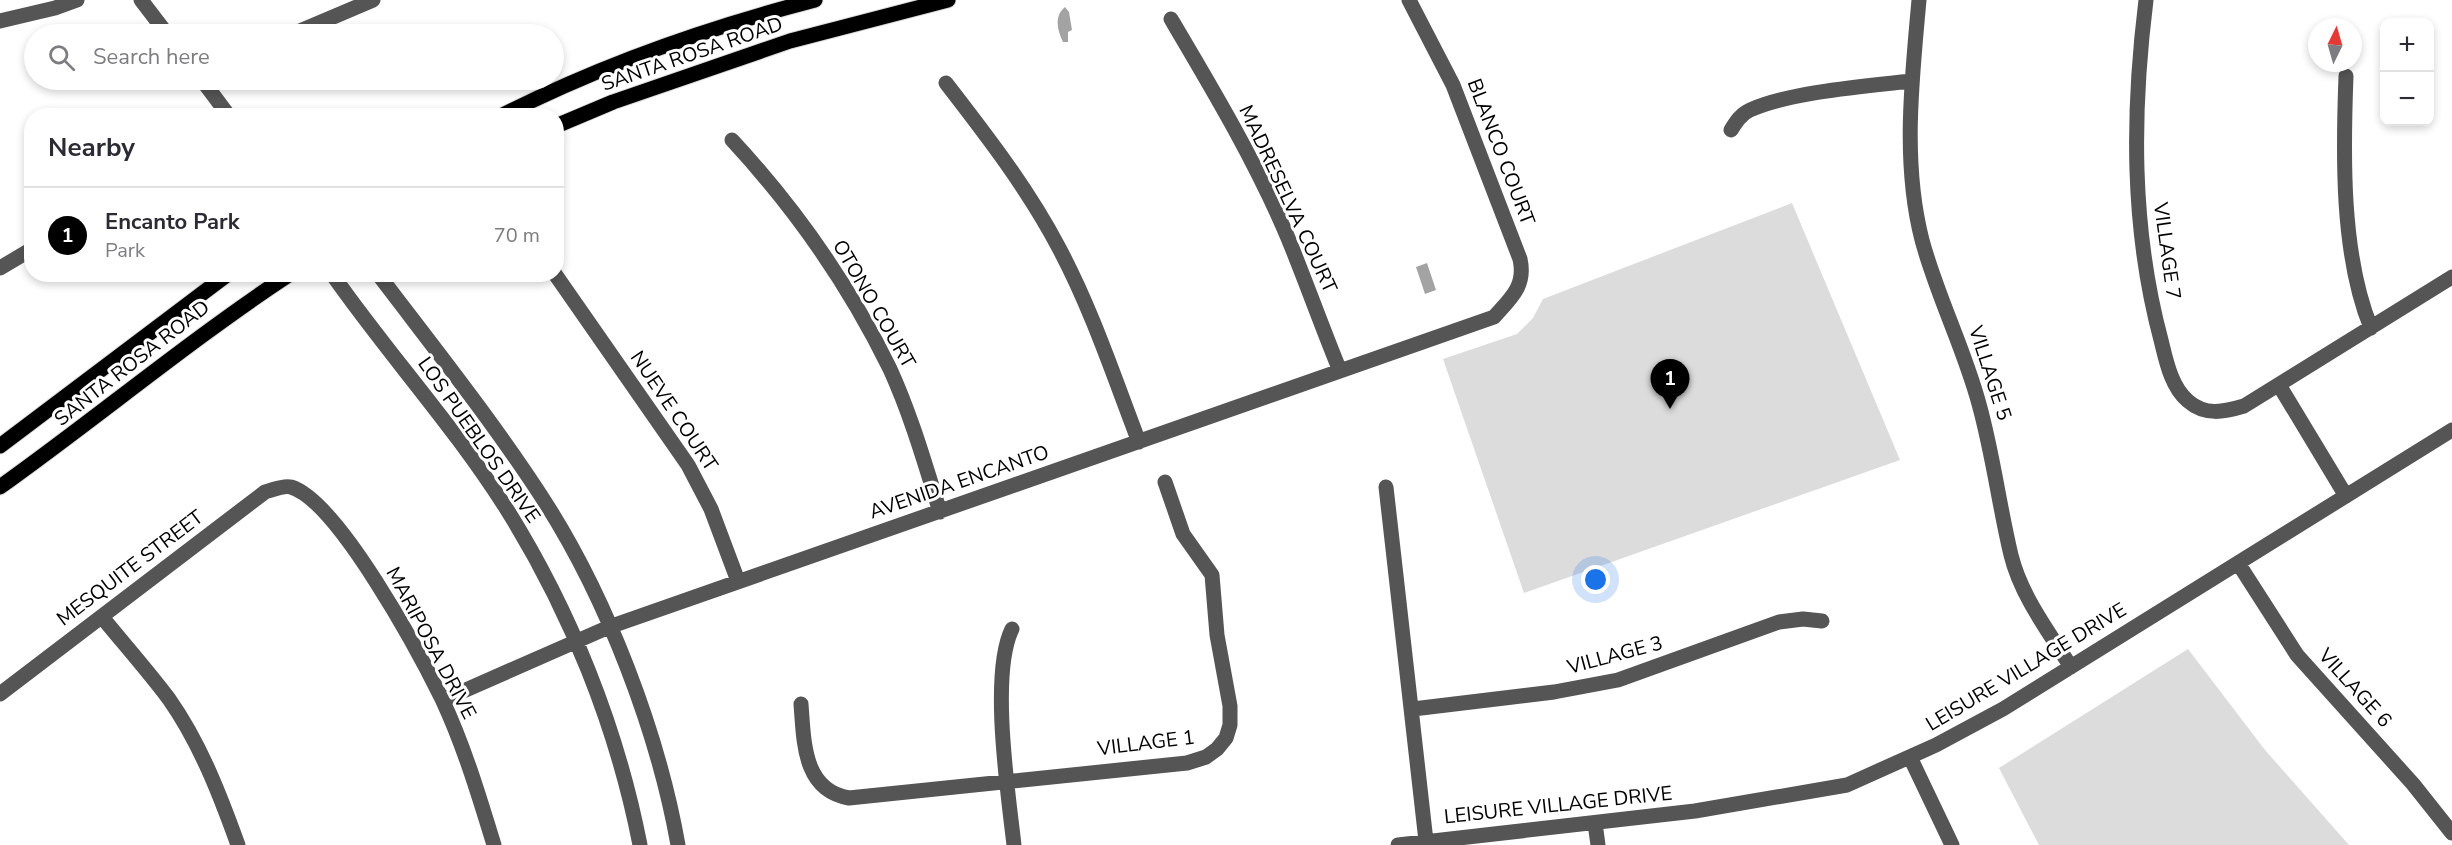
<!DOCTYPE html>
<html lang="en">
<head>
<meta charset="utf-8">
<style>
	:root { --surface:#fff; --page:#f7f7f7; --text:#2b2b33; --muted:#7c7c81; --line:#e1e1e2; --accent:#000 }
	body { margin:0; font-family:"Nunito Sans",sans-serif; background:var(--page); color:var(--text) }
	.controls { position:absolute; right:18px; top:18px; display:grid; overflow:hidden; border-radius:12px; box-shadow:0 3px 9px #0003 }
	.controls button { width:54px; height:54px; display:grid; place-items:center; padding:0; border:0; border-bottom:2px solid var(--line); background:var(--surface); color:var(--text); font:30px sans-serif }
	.compass { position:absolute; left:2308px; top:18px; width:54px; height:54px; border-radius:50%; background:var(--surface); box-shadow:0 3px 9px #0003; rotate:5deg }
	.you { position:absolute; left:1596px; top:580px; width:21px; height:21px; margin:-15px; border:4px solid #fff; border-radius:50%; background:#1a73e8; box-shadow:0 0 0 9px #1a73e833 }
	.badge { display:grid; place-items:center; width:39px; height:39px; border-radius:50%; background:var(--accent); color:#fff; font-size:20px; font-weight:700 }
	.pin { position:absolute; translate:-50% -50px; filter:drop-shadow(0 2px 3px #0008) }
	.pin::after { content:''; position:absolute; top:32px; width:21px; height:18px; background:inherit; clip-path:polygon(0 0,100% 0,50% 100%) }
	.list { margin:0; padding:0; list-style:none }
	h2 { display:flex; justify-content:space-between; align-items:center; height:78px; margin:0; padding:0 24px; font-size:26px }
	h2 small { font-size:20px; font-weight:400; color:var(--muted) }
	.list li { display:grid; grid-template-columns:39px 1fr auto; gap:18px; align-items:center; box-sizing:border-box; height:96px; padding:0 24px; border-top:2px solid var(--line) }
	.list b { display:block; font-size:22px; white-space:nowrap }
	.list p { margin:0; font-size:20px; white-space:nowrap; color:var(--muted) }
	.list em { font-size:20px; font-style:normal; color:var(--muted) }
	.icon { flex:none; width:33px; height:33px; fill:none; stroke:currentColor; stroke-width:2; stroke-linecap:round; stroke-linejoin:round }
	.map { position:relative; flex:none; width:2452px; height:845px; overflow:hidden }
	.search { position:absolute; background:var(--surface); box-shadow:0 3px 9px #0003; left:24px; top:24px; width:540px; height:66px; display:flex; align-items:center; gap:15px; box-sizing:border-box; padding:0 21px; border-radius:33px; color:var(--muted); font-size:22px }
	.panel { position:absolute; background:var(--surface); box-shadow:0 3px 9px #0003; left:24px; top:108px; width:540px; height:174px; border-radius:24px }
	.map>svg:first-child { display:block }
	.green { fill:#dcdcdc }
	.water { fill:#a3a3a3 }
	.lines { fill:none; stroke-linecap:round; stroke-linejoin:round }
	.major-casing { stroke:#dbdbdb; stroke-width:17 }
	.minor { stroke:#555; stroke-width:15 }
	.major { stroke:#000; stroke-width:15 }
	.labels { text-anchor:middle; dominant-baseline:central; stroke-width:6; stroke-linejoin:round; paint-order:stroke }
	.street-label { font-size:20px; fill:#000; stroke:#fff }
</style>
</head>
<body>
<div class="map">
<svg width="2452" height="845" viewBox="0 0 2452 845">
	<rect width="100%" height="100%" fill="#fff"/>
	<path class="green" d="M1792 203 1900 460 1524 593 1443 359 1517 334 1533 318 1543 299Z
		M2188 649 2265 750 2349 845H2039L1999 768Z"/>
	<path class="water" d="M1065 7 1069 12 1072 30 1068 32V42H1063C1057 30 1054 16 1065 7Z
		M1427 263 1436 290 1425 294 1416 267Z"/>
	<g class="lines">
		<g class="major-casing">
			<path id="major" d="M501 116C601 65 707 28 815 0
				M556 126 613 102 790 41 948 0
				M0 446 228 274
				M0 487C98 417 190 340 290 274"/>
		</g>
		<path class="minor" d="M141 0 167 34
			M1919 0C1912 79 1902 162 1922 240 1937 296 1964 348 1979 404 1993 454 1999 505 2011 555 2021 596 2049 632 2071 667
			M2146 0C2132 113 2131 228 2161 340 2166 360 2171 387 2188 401 2205 416 2224 412 2244 406L2452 277
			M1171 19C1213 90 1256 162 1288 238 1306 282 1322 327 1340 371
			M0 21 55 8 77 0
			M293 34 373 0
			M2346 76C2343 154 2341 255 2371 328
			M202 80 229 116
			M946 83C987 136 1028 189 1059 248 1092 310 1114 377 1139 442
			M1731 130C1736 122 1741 114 1750 110 1790 92 1867 86 1912 81
			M732 140C795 208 849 285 890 369 911 415 925 464 940 512
			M0 268 32 249
			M332 274C388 354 454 426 506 508 570 610 617 727 640 845
			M378 274C435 349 494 423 545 502 607 599 658 732 678 845
			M555 274 688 465 711 509 738 581
			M2279 385 2346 496
			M1386 487 1426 841
			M2238 563 2297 655 2413 784 2452 833
			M102 617C124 644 148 671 169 699 200 743 220 795 238 845
			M1012 629C990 674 1008 792 1014 845
			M0 694 265 492C273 490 283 485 291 487 338 501 420 654 442 699 464 746 479 796 494 845
			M443 700 609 627 1494 317C1511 298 1526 286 1520 259L1453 85 1409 0
			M801 704C804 742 803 790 849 798L1187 763 1206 757 1217 749 1226 738 1230 725V706L1217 635 1212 575 1183 534 1165 482
			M1413 709 1554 692 1618 680 1779 622 1803 619 1822 621
			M1910 757 1952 845
			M1595 823 1598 845
			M1398 845 1695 811 1847 785 1936 745 2003 709 2452 430"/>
		<use href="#major" class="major"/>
	</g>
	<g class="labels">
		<g class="street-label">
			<text transform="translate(692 54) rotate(-19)">SANTA ROSA ROAD</text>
			<text transform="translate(1501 152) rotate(69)">BLANCO COURT</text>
			<text transform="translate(1288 199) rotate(65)">MADRESELVA COURT</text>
			<text transform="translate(2167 251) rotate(82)">VILLAGE 7</text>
			<text transform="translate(874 304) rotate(60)">OTONO COURT</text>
			<text transform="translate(132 363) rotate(-38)">SANTA ROSA ROAD</text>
			<text transform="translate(1990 373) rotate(72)">VILLAGE 5</text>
			<text transform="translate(674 411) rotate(56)">NUEVE COURT</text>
			<text transform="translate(479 440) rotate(55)">LOS PUEBLOS DRIVE</text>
			<text transform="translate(959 482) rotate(-19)">AVENIDA ENCANTO</text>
			<text transform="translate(130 568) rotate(-37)">MESQUITE STREET</text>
			<text transform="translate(431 643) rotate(62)">MARIPOSA DRIVE</text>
			<text transform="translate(1615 655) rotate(-15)">VILLAGE 3</text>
			<text transform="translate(2026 667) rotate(-31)">LEISURE VILLAGE DRIVE</text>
			<text transform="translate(2355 688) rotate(48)">VILLAGE 6</text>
			<text transform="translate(1146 743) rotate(-7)">VILLAGE 1</text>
			<text transform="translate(1558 805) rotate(-6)">LEISURE VILLAGE DRIVE</text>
		</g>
	</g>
</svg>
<div class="controls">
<button>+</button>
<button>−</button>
</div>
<svg class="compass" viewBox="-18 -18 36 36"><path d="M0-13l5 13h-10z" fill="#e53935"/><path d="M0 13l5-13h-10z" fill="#7c7c81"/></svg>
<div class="you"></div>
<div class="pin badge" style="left:1670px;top:409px">1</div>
<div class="search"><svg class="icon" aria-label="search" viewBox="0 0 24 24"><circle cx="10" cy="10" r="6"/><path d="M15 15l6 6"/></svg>Search here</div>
<section class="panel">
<h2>Nearby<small></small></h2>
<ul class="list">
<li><span class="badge">1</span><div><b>Encanto Park</b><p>Park</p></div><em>70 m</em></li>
</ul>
</section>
</div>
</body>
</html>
